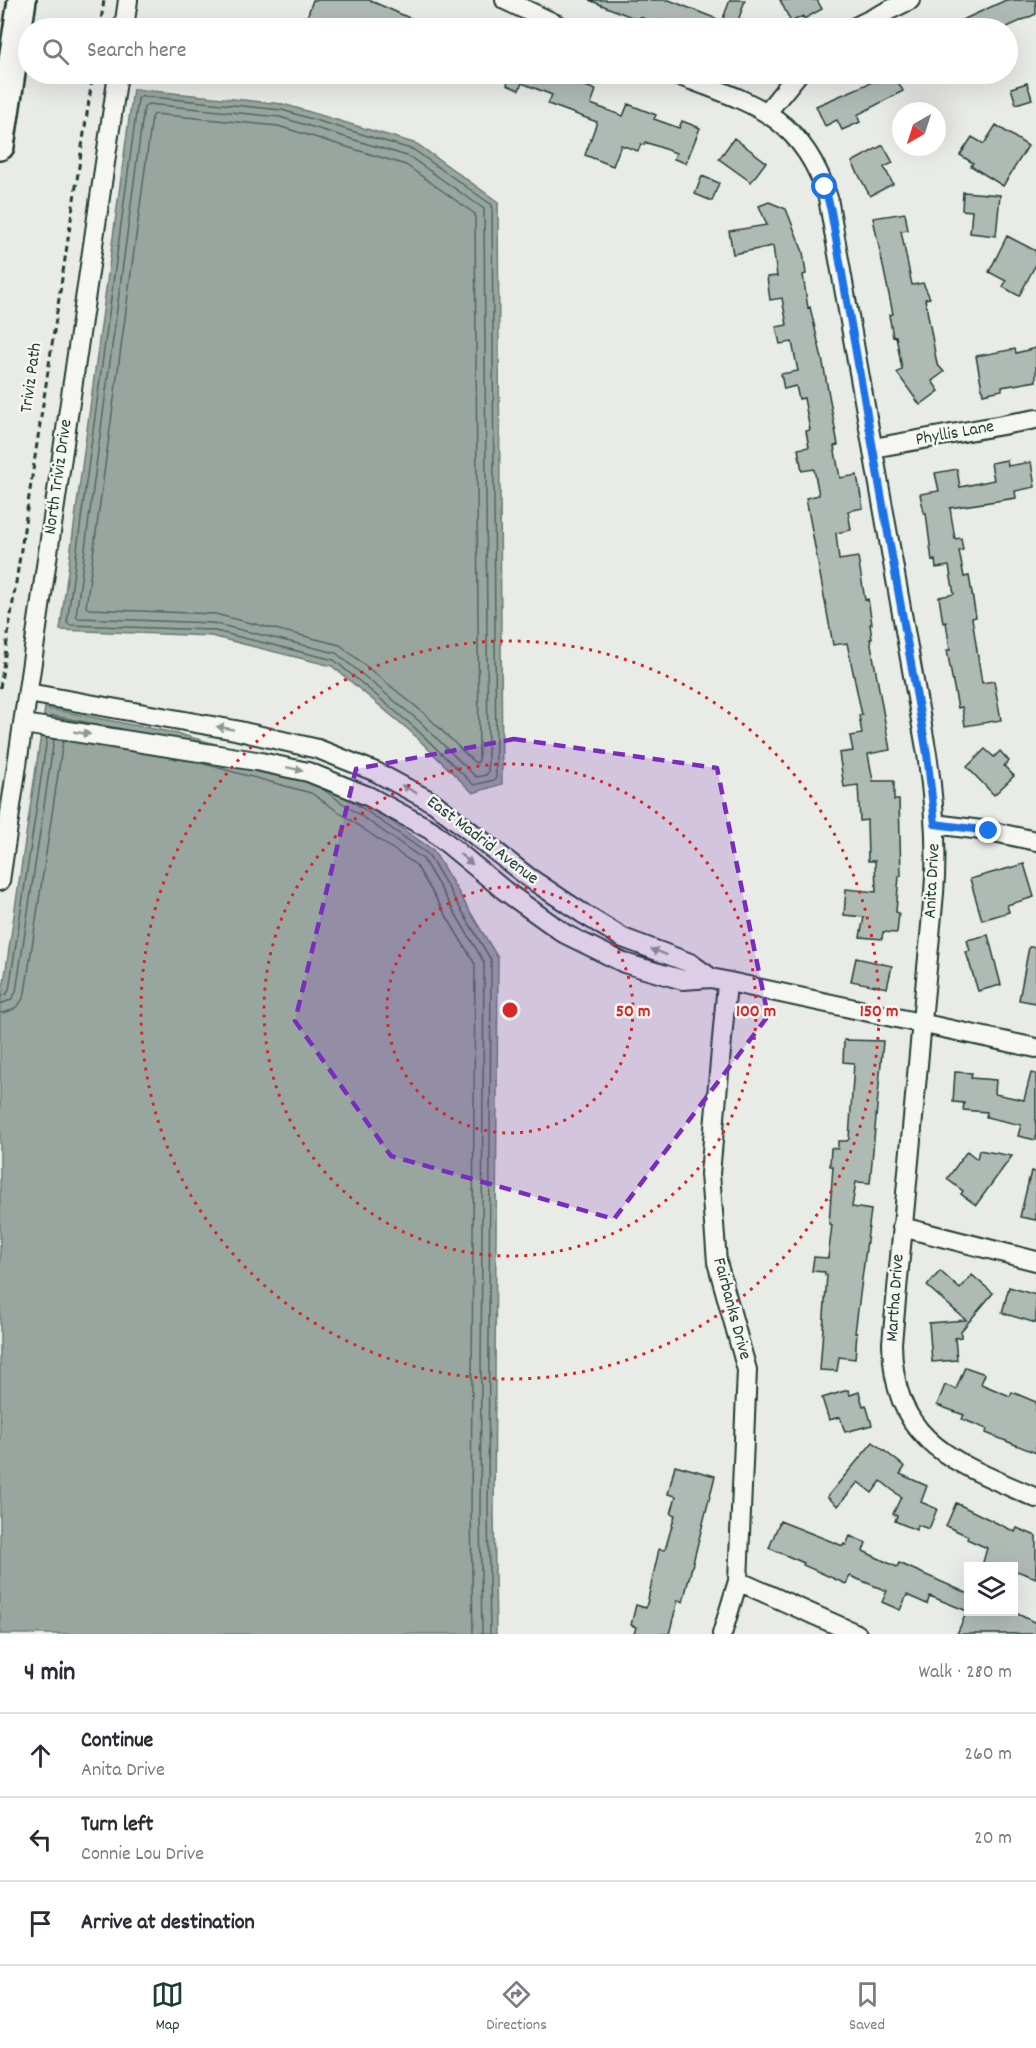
<!DOCTYPE html>
<html lang="en">
<head>
<meta charset="utf-8">
<style>
	:root { --surface:#fff; --page:#f2f2f3; --text:#2b2b33; --muted:#7c7c81; --line:#e1e1e2; --accent:#1f3d34 }
	body { margin:0; font-family:Dekko,sans-serif; background:var(--page); color:var(--text) }
	.controls { position:absolute; right:18px; bottom:18px; display:grid; overflow:hidden; border-radius:0px; box-shadow:0 6px 24px #0002 }
	.controls button { width:54px; height:54px; display:grid; place-items:center; padding:0; border:0; border-bottom:2px solid var(--line); background:var(--surface); color:var(--text); font:30px sans-serif }
	.compass { position:absolute; left:892px; top:102px; width:54px; height:54px; border-radius:50%; background:var(--surface); box-shadow:0 6px 24px #0002; rotate:219deg }
	.stop { position:absolute; width:18px; height:18px; margin:-14px; border:4px solid #1a73e8; border-radius:50%; background:#fff }
	.stop.end { background:#1a73e8; border-color:#fff; box-shadow:0 2px 6px #0008 }
	.list { margin:0; padding:0; list-style:none }
	h2 { display:flex; justify-content:space-between; align-items:center; height:78px; margin:0; padding:0 24px; font-size:26px }
	h2 small { font-size:20px; font-weight:400; color:var(--muted) }
	.list li { display:grid; grid-template-columns:39px 1fr auto; gap:18px; align-items:center; box-sizing:border-box; height:84px; padding:0 24px; border-top:2px solid var(--line) }
	.list b { display:block; font-size:22px; white-space:nowrap }
	.list p { margin:0; font-size:20px; white-space:nowrap; color:var(--muted) }
	.list em { font-size:20px; font-style:normal; color:var(--muted) }
	.icon { flex:none; width:33px; height:33px; fill:none; stroke:currentColor; stroke-width:2; stroke-linecap:round; stroke-linejoin:round }
	.map { position:relative; flex:none; width:1036px; height:1634px; overflow:hidden }
	.search { position:absolute; background:var(--surface); box-shadow:0 6px 24px #0002; left:18px; right:18px; top:18px; height:66px; display:flex; align-items:center; gap:15px; box-sizing:border-box; padding:0 21px; border-radius:33px; color:var(--muted); font-size:22px }
	.sheet { height:330px; background:var(--surface) }
	nav { display:flex; justify-content:space-around; align-items:center; box-sizing:border-box; height:84px; border-top:2px solid var(--line); background:var(--surface); font-size:16px; color:var(--muted) }
	nav a { display:grid; justify-items:center; gap:3px }
	nav .on { color:var(--accent) }
	.map>svg:first-child { display:block }
	.water { fill:#99a6a0; stroke:#687c75; stroke-width:1.5 }
	.lines { fill:none; stroke-linecap:round; stroke-linejoin:round }
	.shore { stroke:#50675f; stroke-width:1.5 }
	.building { fill:#b0bab5; stroke:#1f3d34; stroke-width:1.5 }
	.minor-casing { stroke:#1f3d34; stroke-width:22 }
	.highway-casing { stroke:#1f3d34; stroke-width:32 }
	.path { stroke:#1f3d34; stroke-width:3; stroke-dasharray:6 4.5; stroke-linecap:butt }
	.minor { stroke:#f6f6f2; stroke-width:18 }
	.highway { stroke:#f6f6f2; stroke-width:27 }
	.oneway { fill:#8a9a93 }
	.route { stroke:#1a73e8; stroke-width:8 }
	.marked { fill:#7b2cbf; fill-opacity:0.2; stroke:#7b2cbf; stroke-width:4.5; stroke-dasharray:12 8; stroke-linejoin:round }
	.ring { fill:none; stroke:#d62828; stroke-width:3; stroke-dasharray:3 6 }
	.labels { text-anchor:middle; dominant-baseline:central; stroke-width:5; stroke-linejoin:round; paint-order:stroke }
	.street-label { font-size:18px; fill:#1f3d34; stroke:#f6f6f2 }
	.centre { fill:#d62828; stroke:#f6f6f2; stroke-width:3 }
	.ring-label { font-size:18px; text-anchor:middle; font-weight:bold; fill:#d62828; stroke:#f6f6f2; stroke-width:5; stroke-linejoin:round; paint-order:stroke }
</style>
</head>
<body>
<div class="map">
<svg width="1036" height="1634" viewBox="0 0 1036 1634">
	<rect width="100%" height="100%" fill="#e9ebe7"/>
	<filter id="ink" filterUnits="userSpaceOnUse"><feTurbulence type="fractalNoise" baseFrequency=".0167" numOctaves="2"/><feDisplacementMap in="SourceGraphic" scale="12" xChannelSelector="R" yChannelSelector="G"/><feConvolveMatrix kernelMatrix="1 2 1 2 8 2 1 2 1" color-interpolation-filters="sRGB"/></filter>
	<g filter="url(#ink)">
		<path class="water" d="M133 89 283 104 417 144 498 202 502 784 473 793 410 731 332 666 211 636 60 630Z
			M45 708 175 733 320 772 433 850 498 958 494 1514 496 1634H0V1009Z"/>
		<g class="lines">
			<path class="shore" d="M141 96 282 110 414 150 492 205 496 778 494 780 474 785 414 727 334 660 211 630 70 625 67 623 138 99Z
				M148 104 280 117 410 157 484 209 488 772 486 775 476 777 419 721 336 653 212 623 78 618 76 616 144 107Z
				M155 114 278 126 406 165 475 214 479 760 477 763 474 762 425 714 340 645 215 614 89 609 86 607 152 117Z
				M50 717 53 716 122 729
				M197 762 311 793 416 865 475 964 471 1514 473 1634
				M321 788 423 859 484 962 480 1514 482 1634
				M352 801 428 854 491 960 488 1514 490 1634
				M0 996 6 995 9 990 47 738
				M0 1004 11 1000 16 992 54 739
				M0 1013C13 1012 21 1006 25 993L63 741"/>
		</g>
		<path class="building" d="M313 0H369L432 28H353L330 19 328 25 307 17Z
			M589 0H669L722 21 730 0H745L736 27 738 28H680L659 20 658 24 640 17 639 20Z
			M780 0H817L822 9 804 19 803 16 791 22Z
			M1006 0H1036V14L1005 28H945Z
			M873 74H894L903 91 857 115 860 122 842 130 837 120 825 126 816 106 877 80Z
			M499 75 553 74 596 90 591 104 623 116 628 104 656 115 654 119 679 128 682 121 700 128 686 163 674 159 676 153 645 142 644 145 641 144 638 151 621 145 613 166 585 155 597 122 548 104 552 95 522 83 519 90 507 85 509 78Z
			M1027 83 1032 99 1016 104 1011 88Z
			M996 125 1028 146 1003 186 971 166 973 163 960 155 972 137 984 144Z
			M734 138 766 162 751 182 719 159Z
			M883 145 893 163 884 167 893 184 870 196 852 162Z
			M702 176 719 183 712 201 695 194Z
			M963 192 1000 195 996 236 970 233 972 211 962 210Z
			M769 202 786 209 803 252 806 274 803 275 808 308 810 307 823 363 833 417 838 445 834 446 840 478 857 475 863 508 848 511 851 530 836 533 839 560 858 557 865 600 868 599 872 624H870L872 639H870L890 750 868 754 873 781H894V800H899L901 876H899L896 912 899 913 897 933 883 932 882 939 860 937 864 917 844 915 846 889 876 892 875 861H868L867 820 860 821 858 785 844 787 839 753 853 751 850 736 862 734 859 715H862L847 643 833 645 806 498 819 495 814 469 802 471 798 449 809 447 806 431 810 430 804 398 799 399 796 386 784 389 781 374 798 371 792 342 780 344 776 327 787 325 782 298 770 300 767 277 777 276 773 246 733 254 729 231 767 225 759 206Z
			M905 213 908 230 901 231 912 285 923 283 930 298 925 299 937 364 944 372 932 381 939 391 920 405 897 373 902 369 896 336 893 337 889 315 893 314 873 218Z
			M1007 236 1036 251V264L1019 296 1003 287 1006 281 989 272Z
			M1036 348V381L1002 387V390L983 394 976 356 1015 349 1016 353Z
			M1007 460 1008 466 1031 462 1035 487 1015 491 1016 498 950 508 955 539 961 538 963 550 959 551 964 577 969 576 976 617 972 618 982 683 994 681 1001 720 965 726 962 707 958 708 950 667 947 650H950L946 622 943 623 939 597 954 594 949 566 936 568 935 560 932 561 926 513H924L920 494 939 491 935 473 957 469 960 487 994 480 991 463Z
			M985 749 994 757 1000 751 1009 761 1004 766 1014 776 994 795 967 767Z
			M1024 864 1034 897 1007 905 1009 912 982 920 970 879Z
			M988 935 1001 985 978 991 966 952 970 951 967 940Z
			M1029 947H1036V1003L1019 1000Z
			M856 958 892 966 887 988 851 981Z
			M844 1040 883 1041 870 1183 856 1182 852 1207 871 1210 855 1333H857L855 1359 839 1357 837 1371 820 1370 827 1275H825V1272L812 1271 814 1257 828 1258 832 1225 829 1224 833 1166H830L831 1148 838 1149V1141H847L849 1139 854 1063 843 1062Z
			M955 1072 972 1073 971 1078 996 1080 995 1094 1024 1100 1031 1073 1036 1074V1140L1018 1136 1021 1125 986 1117 987 1112 963 1110 964 1103 953 1102Z
			M979 1150 1012 1156 976 1205 961 1194 963 1191 947 1179 967 1151 977 1159Z
			M1031 1171 1036 1172V1220L1020 1217Z
			M940 1271 960 1289 972 1275 993 1293 961 1331V1337L955 1338 957 1360 932 1362 929 1323 966 1320 927 1286Z
			M1009 1287 1036 1295V1323L1002 1313Z
			M965 1367 985 1374 981 1384 1010 1396 1012 1392 1036 1402V1453L986 1433 987 1429 962 1419 964 1415 937 1405 945 1385 956 1389Z
			M848 1390 850 1395 859 1392 863 1406 866 1405 872 1425 845 1432 840 1417 829 1420 822 1398Z
			M873 1442 905 1467 900 1474 927 1486 921 1502 937 1509 929 1529 918 1525 916 1530 895 1521 897 1516 893 1514 901 1497 881 1481 872 1493 858 1482 838 1506 827 1497Z
			M675 1465 715 1476 683 1602 678 1600 669 1634H634L636 1627 631 1625 636 1605 646 1608 659 1549 665 1550 675 1515 671 1514 676 1496 668 1494Z
			M956 1503 1015 1532 1017 1528 1036 1536V1578L1014 1570V1566H982L987 1548 967 1539 968 1536 946 1526Z
			M780 1521 843 1546 844 1544 846 1545 850 1536 866 1543 863 1551 897 1567 899 1563 969 1594V1611H1012L1036 1623V1634H957L967 1611 930 1596 927 1604 907 1595 900 1610 882 1602 887 1591 850 1576 846 1584 803 1565 804 1563 769 1548Z"/>
		<g class="lines">
			<g class="minor-casing">
				<path id="minor" d="M505 0 564 28
					M124 28 128 0
					M853 28 910 0
					M675 74C749 102 802 114 828 198L927 754C934 801 938 846 934 893L892 1343C893 1445 956 1462 1036 1498
					M767 112 798 74
					M873 448 1036 419
					M28 693 235 730 318 749 376 772 434 803 528 877 582 913 623 938 690 963 711 978
					M24 724 256 761 308 772 368 796 431 830 505 891 565 934 624 963 683 980 711 978 1036 1048
					M935 824 989 831 1036 841
					M0 881 118 74
					M902 1227 1036 1261
					M738 1581 857 1634
					M722 1634 738 1581 747 1370 717 1262 710 1174 727 983"/>
			</g>
			<g class="highway-casing">
				<path id="highway" d="M0 146 22 0"/>
			</g>
			<path class="path" d="M100 28 104 0
				M0 688 93 74"/>
			<use href="#minor" class="minor"/>
			<use href="#highway" class="highway"/>
		</g>
		<defs><path id="oneway-solid" d="M-6-.8H1V-3.2L6.5 0L1 3.2V.8H-6Z" transform="scale(1.5)"/></defs>
		<g class="oneway">
			<use href="#oneway-solid" transform="translate(225 728) rotate(-170)"/>
			<use href="#oneway-solid" transform="translate(82 733) rotate(9)"/>
			<use href="#oneway-solid" transform="translate(295 769) rotate(12)"/>
			<use href="#oneway-solid" transform="translate(409 789) rotate(-152)"/>
			<use href="#oneway-solid" transform="translate(466 859) rotate(39)"/>
			<use href="#oneway-solid" transform="translate(659 952) rotate(-160)"/>
		</g>
	</g>
	<g class="lines" filter="url(#ink)">
		<path class="route" d="M825 187 831 211 927 754 935 824 989 831"/>
	</g>
	<path class="marked" d="M514 739 717 768 768 1016 614 1219 391 1156 295 1021 356 769Z"/>
	<g class="ring">
		<circle cx="510" cy="1010" r="123"/>
		<circle cx="510" cy="1010" r="246"/>
		<circle cx="510" cy="1010" r="369"/>
	</g>
	<g class="labels">
		<g class="street-label">
			<text transform="translate(32 378) rotate(-82)">Triviz Path</text>
			<text transform="translate(955 434) rotate(-10)">Phyllis Lane</text>
			<text transform="translate(59 477) rotate(-82)">North Triviz Drive</text>
			<text transform="translate(482 841) rotate(37)">East Madrid Avenue</text>
			<text transform="translate(933 881) rotate(-87)">Anita Drive</text>
			<text transform="translate(896 1298) rotate(-86)">Martha Drive</text>
			<text transform="translate(731 1309) rotate(75)">Fairbanks Drive</text>
		</g>
	</g>
	<circle cx="510" cy="1010" r="9" class="centre"/>
	<g class="ring-label">
		<text x="633" y="1016">50 m</text>
		<text x="756" y="1016">100 m</text>
		<text x="879" y="1016">150 m</text>
	</g>
</svg>
<div class="controls">
<button><svg class="icon" aria-label="layers" viewBox="0 0 24 24"><path d="M12 4l9 5-9 5-9-5zM3 14l9 5 9-5"/></svg></button>
</div>
<svg class="compass" viewBox="-18 -18 36 36"><path d="M0-13l5 13h-10z" fill="#e53935"/><path d="M0 13l5-13h-10z" fill="#7c7c81"/></svg>
<div class="stop" style="left:825px;top:187px"></div>
<div class="stop end" style="left:989px;top:831px"></div>
<div class="search"><svg class="icon" aria-label="search" viewBox="0 0 24 24"><circle cx="10" cy="10" r="6"/><path d="M15 15l6 6"/></svg>Search here</div>
</div>
<section class="sheet">
<h2>4 min<small>Walk · 280 m</small></h2>
<ul class="list">
<li><svg class="icon" aria-label="ahead" viewBox="0 0 24 24"><path d="M12 20V5M6 11l6-6 6 6"/></svg><div><b>Continue</b><p>Anita Drive</p></div><em>260 m</em></li>
<li><svg class="icon" aria-label="left" viewBox="0 0 24 24"><path d="M17 20v-9H6M10 6l-5 5 5 5"/></svg><div><b>Turn left</b><p>Connie Lou Drive</p></div><em>20 m</em></li>
<li><svg class="icon" aria-label="arrive" viewBox="0 0 24 24"><path d="M6 21V4h12l-3 4 3 4H6"/></svg><div><b>Arrive at destination</b></div></li>
</ul>
</section>
<nav>
<a class="on"><svg class="icon" aria-label="map" viewBox="0 0 24 24"><path d="M3 6l6-2 6 2 6-2v14l-6 2-6-2-6 2zM9 4v14M15 6v14"/></svg>Map</a>
<a><svg class="icon" aria-label="directions" viewBox="0 0 24 24"><path d="M12 3l9 9-9 9-9-9zM9 14v-3h6M13 9l2 2-2 2"/></svg>Directions</a>
<a><svg class="icon" aria-label="saved" viewBox="0 0 24 24"><path d="M7 4h10v16l-5-4-5 4z"/></svg>Saved</a>
</nav>
</body>
</html>
